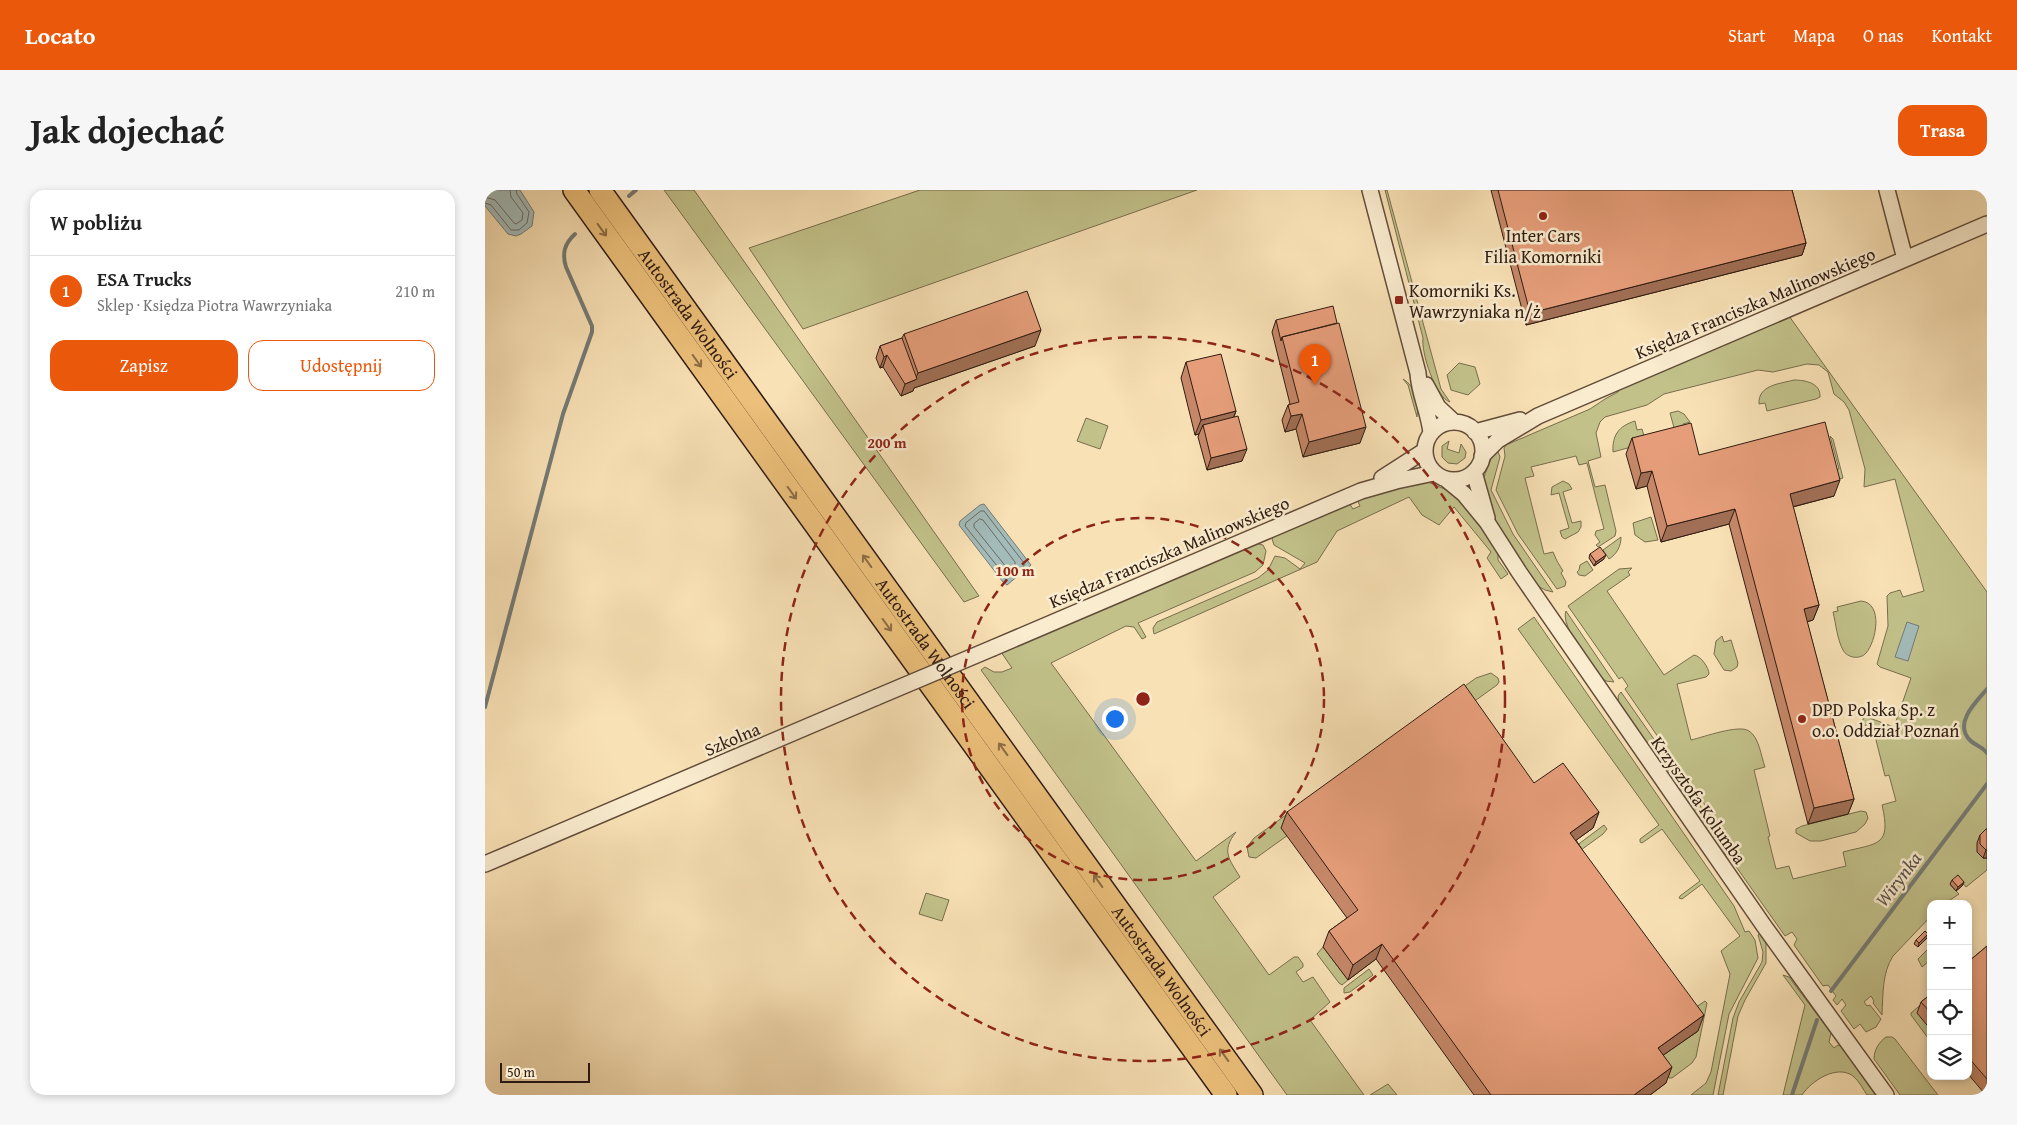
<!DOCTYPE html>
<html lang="pl">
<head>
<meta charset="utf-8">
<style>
	:root { --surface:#fff; --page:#f6f6f6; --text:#222; --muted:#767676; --line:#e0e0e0; --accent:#ea580c }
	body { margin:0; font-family:"Gentium Book Plus",serif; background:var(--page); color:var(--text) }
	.controls { position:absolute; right:15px; bottom:15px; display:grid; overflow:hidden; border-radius:10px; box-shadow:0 2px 8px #0003 }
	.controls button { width:45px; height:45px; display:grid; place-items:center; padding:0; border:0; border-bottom:1px solid var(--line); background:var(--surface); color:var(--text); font:25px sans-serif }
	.scale { position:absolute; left:15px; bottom:12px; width:90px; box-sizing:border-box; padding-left:5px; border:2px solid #2f1b11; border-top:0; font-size:14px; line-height:18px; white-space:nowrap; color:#2f1b11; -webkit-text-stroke:4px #faeccf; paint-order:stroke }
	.you { position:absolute; left:629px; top:528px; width:18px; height:18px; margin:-12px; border:4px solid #fff; border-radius:50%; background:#1a73e8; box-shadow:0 0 0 8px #1a73e833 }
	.badge { display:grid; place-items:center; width:32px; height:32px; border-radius:50%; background:var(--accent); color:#fff; font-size:16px; font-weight:700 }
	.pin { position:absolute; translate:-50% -41px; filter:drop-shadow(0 1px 2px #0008) }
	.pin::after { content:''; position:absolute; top:26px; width:18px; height:15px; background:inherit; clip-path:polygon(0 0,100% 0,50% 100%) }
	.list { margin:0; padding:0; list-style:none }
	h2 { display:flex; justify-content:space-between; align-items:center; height:65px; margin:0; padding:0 20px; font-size:21px }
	h2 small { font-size:16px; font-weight:400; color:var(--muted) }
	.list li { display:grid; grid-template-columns:32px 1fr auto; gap:15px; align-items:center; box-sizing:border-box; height:70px; padding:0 20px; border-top:1px solid var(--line) }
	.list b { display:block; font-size:19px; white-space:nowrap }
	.list p { margin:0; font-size:16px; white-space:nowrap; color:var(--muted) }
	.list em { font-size:16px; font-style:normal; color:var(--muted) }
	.actions { display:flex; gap:10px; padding:15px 20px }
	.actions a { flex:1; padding:11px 0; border:1px solid var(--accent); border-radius:15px; text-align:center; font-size:18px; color:var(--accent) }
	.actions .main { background:var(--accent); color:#fff }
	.icon { flex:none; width:28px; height:28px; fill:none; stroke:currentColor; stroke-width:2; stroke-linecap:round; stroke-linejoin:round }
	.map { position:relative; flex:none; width:1502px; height:905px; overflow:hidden; border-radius:15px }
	header { display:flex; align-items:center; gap:30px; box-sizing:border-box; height:70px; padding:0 25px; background:var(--accent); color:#fff }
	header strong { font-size:24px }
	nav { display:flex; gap:28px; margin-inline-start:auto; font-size:18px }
	.intro { display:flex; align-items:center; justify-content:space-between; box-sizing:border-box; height:120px; padding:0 30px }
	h1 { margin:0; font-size:35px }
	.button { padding:12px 22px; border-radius:15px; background:var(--accent); color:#fff; font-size:18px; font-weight:700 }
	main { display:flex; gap:30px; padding:0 30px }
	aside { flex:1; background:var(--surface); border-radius:15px; box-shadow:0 2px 8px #0003 }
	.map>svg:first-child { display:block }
	.green { fill:#c2c18a; stroke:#786e4e }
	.water { fill:#a3bbb9; stroke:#757b76 }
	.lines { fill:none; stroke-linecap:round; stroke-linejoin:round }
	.shore { stroke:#696b65; stroke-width:1 }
	.stream { stroke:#757b76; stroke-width:4 }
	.minor-casing { stroke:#614c3a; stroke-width:18 }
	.highway-casing { stroke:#2f1b11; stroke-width:24 }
	.minor { stroke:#faeccf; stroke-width:15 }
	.highway { stroke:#ecc07a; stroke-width:21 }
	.minor-bridge-casing { stroke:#614c3a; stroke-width:18; stroke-linecap:butt }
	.minor-bridge { stroke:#faeccf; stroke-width:15 }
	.wall { fill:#c68869; stroke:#2f1b11 }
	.shaded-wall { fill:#a16f55; stroke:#2f1b11 }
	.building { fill:#e69e7a; stroke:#2f1b11 }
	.oneway { stroke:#8e6e46 }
	.ring { fill:none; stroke:#8f2418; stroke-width:2.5; stroke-dasharray:9 6 }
	.poi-dot { fill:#8f2418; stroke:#faeccf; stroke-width:2 }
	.labels { text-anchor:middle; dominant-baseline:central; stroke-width:5; stroke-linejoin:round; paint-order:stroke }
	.poi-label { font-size:18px; fill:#2f1b11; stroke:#faeccf; text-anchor:start }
	.street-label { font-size:18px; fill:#2f1b11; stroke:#faeccf }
	.water-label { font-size:19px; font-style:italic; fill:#58534c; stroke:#faeccf }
	.centre { fill:#8f2418; stroke:#faeccf; stroke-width:2.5 }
	.ring-label { font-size:15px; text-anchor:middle; font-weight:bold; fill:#8f2418; stroke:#faeccf; stroke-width:5; stroke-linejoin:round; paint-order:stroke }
</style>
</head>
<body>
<header>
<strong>Locato</strong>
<nav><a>Start</a><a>Mapa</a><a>O nas</a><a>Kontakt</a></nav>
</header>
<div class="intro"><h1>Jak dojechać</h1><a class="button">Trasa</a></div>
<main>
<aside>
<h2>W pobliżu<small></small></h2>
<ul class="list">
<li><span class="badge">1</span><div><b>ESA Trucks</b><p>Sklep · Księdza Piotra Wawrzyniaka</p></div><em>210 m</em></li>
</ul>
<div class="actions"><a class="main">Zapisz</a><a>Udostępnij</a></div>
</aside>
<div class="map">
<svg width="1502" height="905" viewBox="0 0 1502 905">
	<rect width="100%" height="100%" fill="#f8e1b5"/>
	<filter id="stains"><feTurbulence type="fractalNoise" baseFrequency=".004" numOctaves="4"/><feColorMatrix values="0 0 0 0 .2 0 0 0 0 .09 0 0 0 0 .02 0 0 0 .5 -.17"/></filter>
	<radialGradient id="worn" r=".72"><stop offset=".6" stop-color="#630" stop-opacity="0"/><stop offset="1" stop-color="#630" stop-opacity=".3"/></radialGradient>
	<path class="green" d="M179 0H209L494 406 479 412Z
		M435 0H712L318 139 264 58Z
		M900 0H902L956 199 965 212C950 207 936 162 938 148Z
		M1304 126 1502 402V680L1481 697 1473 688 1465 695 1474 704 1459 714H1446V726L1408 766C1397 783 1398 805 1397 825L1388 813 1389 811 1386 806 1379 812 1382 816 1385 815 1396 829 1391 837 1381 842 1375 834 1369 839 1356 821 1361 815 1357 809 1352 815 1348 810 1351 806 1343 795 1338 796 1309 755 1312 749 1307 742 1300 746 1252 678 1220 615 1140 499 1143 496 1137 487 1134 489 1083 416 1134 379 1147 378 1143 382 1145 385 1122 401 1179 485 1209 465C1216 466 1224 478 1224 484L1221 487 1192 494 1206 550C1219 547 1254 534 1264 541 1274 547 1276 566 1280 577L1269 580 1285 646 1283 647 1291 679 1304 676 1308 689 1361 676 1358 662C1392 653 1407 657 1397 615L1411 611 1404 585 1400 586 1387 534 1376 536 1379 526 1409 537 1426 488 1395 477 1392 474 1403 436 1402 406 1405 403 1415 400 1418 407 1439 401 1410 289 1379 297 1380 279 1364 220 1359 212 1349 204 1343 182 1334 175 1322 174 1288 182 1273 180 1179 204 1162 215 1120 227 1115 232 1111 243 1116 267 1103 271 1110 297 1120 295 1131 341 1130 346 1113 357 1111 355 1115 352 1110 345 1111 341 1119 339 1102 273 1094 275 1091 266 1046 277 1049 286 1040 288 1059 364 1068 362 1072 371 1078 381 1076 383 1081 392 1080 396 1072 399 1033 344 1011 300 1020 266 1019 258 1021 255 1105 219 1120 209 1133 202 1134 199Z
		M974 173 990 177 995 194 983 205 966 200 962 185Z
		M918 189C930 195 934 215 932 227L923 195Z
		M1309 190C1320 190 1336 193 1335 207L1331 209 1282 221 1280 213 1274 214C1273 195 1294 194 1309 190Z
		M1193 221 1199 224 1205 232 1198 234 1200 243 1191 245 1185 223Z
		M601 228 623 236 615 259 592 251Z
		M1150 231 1152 240 1157 239 1161 253 1128 262C1127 245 1134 236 1150 231Z
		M1345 246 1348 249 1358 288 1345 291 1343 282 1354 279Z
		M964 251 962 259 974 263 976 254 981 262 980 268 972 274 963 273 957 267V256Z
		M1012 259 1015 267 1006 300 1028 344 1068 402 1060 400 1053 396 1021 350 1009 329 998 289 1007 266Z
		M1078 291 1084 294 1087 299 1078 302 1087 333 1096 331V337L1093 342 1080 349 1077 347 1075 341 1084 338 1074 303 1066 305 1067 297Z
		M943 292 969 303 988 324 1013 363V370L1023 384 1016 389 1002 368 1006 362 969 317 954 335 937 325 924 307 852 341 832 372 669 444 668 438 672 432 773 388 783 380 790 366 800 368 815 379 820 373 789 355 787 349 791 345 864 313 868 319 875 316 872 309 895 300Z
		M1166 327 1173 350 1160 352 1150 345 1148 333Z
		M1136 347C1136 356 1132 364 1124 369L1118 360Z
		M770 353 778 355 781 361 778 375 770 382 653 433 661 447 657 449 649 437 641 436 566 473 711 671 751 642C736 661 744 669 755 687L728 707 784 785 809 767H813L818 774V777L811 782 818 792 828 787 845 812 825 830 879 905H802L496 480 500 477 509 482H517L527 478 516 462Z
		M1102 371 1108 380 1100 386 1094 385 1092 382 1094 380 1095 375Z
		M1376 411C1399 413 1391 452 1381 463 1375 470 1362 468 1358 460 1352 449 1351 434 1348 422L1353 421 1352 417Z
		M1081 421 1129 492 1121 491 1116 487C1106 473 1075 437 1081 421Z
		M1049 427 1249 716 1260 742 1264 741 1270 750 1273 768 1244 824 1228 905H1206L1221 893 1226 882 1245 784 1236 761 1255 746 1217 694 1197 709 1194 708 1195 706 1215 691 1177 639 1157 653 1155 652V649L1174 635 1033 439Z
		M1237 446 1239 452 1246 450 1253 473 1252 477 1246 481 1239 480 1229 464 1231 451Z
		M1006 483 1013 488 1014 492 1012 495 771 668 764 667 762 657 769 648 991 488Z
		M1136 502 1215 615 1249 681 1134 514 1133 506Z
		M1376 621 1381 622 1383 628 1380 634 1371 642 1336 651H1325L1311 643V639L1317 636Z
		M1119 635 1122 639 1118 644 1096 660 1093 656 1095 653Z
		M441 703 464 710 457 731 434 724Z
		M1275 743 1281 753V773L1260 810 1253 826 1238 905H1233L1248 828 1254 812 1277 772 1278 762 1273 745Z
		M1446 756V773L1444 771 1437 777 1433 769Z
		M838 757 863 790 857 795 854 793 832 764Z
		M884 779 888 785 865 802 859 803V798Z
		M1298 785 1304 787 1346 843 1344 852 1349 858 1353 855 1357 857 1392 905H1382C1378 899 1374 891 1368 886 1352 874 1326 891 1317 905H1298L1320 815Z
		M1446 806V852L1426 825V823Z
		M1220 811 1222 813 1211 867 1207 873 1187 888H1184L1178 880 1167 873 1213 841 1201 824Z
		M1401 847H1407L1410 849 1453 905H1415L1389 869C1389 860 1394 852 1401 847Z
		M903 894 912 905H885Z"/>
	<path class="water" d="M0 0H35L49 22 47 36 36 44 31 46 23 44 0 16Z
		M499 314 546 375 522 395 518 392 474 335 475 331 495 315Z
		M1422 432 1434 436 1423 471 1410 467Z"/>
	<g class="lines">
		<path class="shore" d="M0 7 10 10 29 33 31 34 37 30 38 23 26 7 25 0
			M0 13 6 15 26 40H34L42 33 44 22 32 4 31 0
			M496 321H499L539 373V376L523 388 521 387 480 336 481 333Z
			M495 329 498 330 530 372V375L525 379 522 378 489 337V334Z"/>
		<path class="stream" d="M144 6 151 0
			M1502 499C1492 511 1470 531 1483 548 1488 555 1497 556 1502 563
			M0 517 78 224 107 142V136L81 77C77 64 79 54 90 44
			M1346 801 1502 594
			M1307 905 1332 830"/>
		<g class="minor-casing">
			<path id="minor" d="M885 0 933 183C934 204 944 222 946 243
				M1402 0 1420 69
				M941 195 953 217 969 232
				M940 261a29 29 0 1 1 58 0a29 29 0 1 1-58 0Z
				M990 242 1035 230
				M997 266 1013 250 1053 226 1502 34
				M989 282 1002 328
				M897 288 939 261
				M962 290 979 304 1002 332 1034 382 1279 736 1401 905
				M508 458 876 301 911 291 949 283
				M0 674 392 507"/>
		</g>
		<g class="highway-casing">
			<g id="highway">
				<path d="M89 0 741 905"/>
				<path id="s1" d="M115 0 767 905"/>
			</g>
		</g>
		<use href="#minor" class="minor"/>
		<use href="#highway" class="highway"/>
		<g class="minor-bridge-casing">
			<path id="minor-bridge" d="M392 507 508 458"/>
		</g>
		<use href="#minor-bridge" class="minor-bridge"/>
	</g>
	<path class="wall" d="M1006 0H1307L1321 53 1317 65 1041 135Z
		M791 130 875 253 818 267 811 239 800 242 797 230 803 215 805 214 787 142Z
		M419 144 550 156 429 198 428 201 416 206 398 177 395 178 391 168 395 156 417 148Z
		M701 172 751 221 749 227 757 271 722 280 713 247 714 244 710 245 696 188Z
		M1147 248 1214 265 1349 306 1308 317 1334 415 1328 430 1322 432 1369 609 1363 624 1323 634 1244 334 1176 352 1162 296 1151 299 1141 264Z
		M1105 364 1119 369 1109 376 1104 368Z
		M1049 593 1114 622 1108 638 1091 650 1213 841 1178 865 1181 893 1165 905H989L891 769 863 790 838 757 844 741 862 728 796 638 802 622Z
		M1502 639V668H1498L1492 662V653L1495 645Z
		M1467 690 1479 692 1477 696 1471 701 1465 694Z
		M1442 748 1433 757 1429 754 1431 750Z
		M1502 756V905H1499V903L1483 884V772Z
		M1446 804V840L1432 823 1436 812Z"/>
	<path class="shaded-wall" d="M1321 53 1317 65 1041 135 1045 123Z
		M556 140 550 156 429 198 428 201 416 206 420 194 430 190 433 183Z
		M402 165 398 177 395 178 399 167Z
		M751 221 745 236 718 235 714 244 710 245 716 230Z
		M817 224 811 239 800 242 806 226Z
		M881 237 875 253 818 267 824 252Z
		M762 259 757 271 722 280 726 268Z
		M1167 281 1162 296 1151 299 1156 283Z
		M1355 290 1349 306 1299 319 1305 304Z
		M1250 319 1244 334 1176 352 1182 336Z
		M1121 365 1119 369 1109 376 1111 372Z
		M1334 415 1328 430 1313 434 1319 419Z
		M1369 609 1363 624 1323 634 1329 618Z
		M1114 622 1108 638 1079 659 1085 643Z
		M1501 660H1502V668H1498Z
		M1479 692 1477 696 1471 701 1473 697Z
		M1443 744 1442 748 1433 757 1434 753Z
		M897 754 891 769 863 790 868 775Z
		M1219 825 1213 841 1167 873 1173 858Z
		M1187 877 1181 893 1165 905H1149Z"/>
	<path class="building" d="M1013 0H1307L1321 53 1045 123Z
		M542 101 556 140 433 183 419 144Z
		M848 116 852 133 797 147 796 151 791 130Z
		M854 133 881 237 824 252 817 224 806 226 803 215 814 212 797 147Z
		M417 148 432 189 420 194 402 165 399 167 395 156Z
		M736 164 751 221 716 230 701 172Z
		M753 226 762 259 726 268 718 235Z
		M1340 232 1355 290 1305 304 1334 415 1319 419 1369 609 1329 618 1250 319 1182 336 1167 281 1156 283 1147 248 1206 233 1214 265Z
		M1115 357 1121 365 1111 372 1105 364Z
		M979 494 1049 593 1078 573 1114 622 1085 643 1219 825 1173 858 1187 877 1149 905H1006L897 754 868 775 844 741 873 720 802 622Z
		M1501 639H1502V660H1501L1495 654V645Z
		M1473 685 1479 692 1473 697 1467 690Z
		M1440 741 1443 744 1434 753 1431 750Z
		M1502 756V889L1483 867V772Z
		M1446 804V823L1436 812Z"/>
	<defs><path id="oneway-shaft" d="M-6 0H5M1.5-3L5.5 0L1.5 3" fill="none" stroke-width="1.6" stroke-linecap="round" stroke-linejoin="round" transform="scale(1.25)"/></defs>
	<g class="oneway">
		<use href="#oneway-shaft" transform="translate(117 40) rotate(54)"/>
		<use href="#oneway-shaft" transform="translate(212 171) rotate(54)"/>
		<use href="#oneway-shaft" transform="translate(307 303) rotate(54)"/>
		<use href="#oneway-shaft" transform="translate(382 371) rotate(-126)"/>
		<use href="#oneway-shaft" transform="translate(402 435) rotate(54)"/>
		<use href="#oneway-shaft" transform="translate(518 559) rotate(-126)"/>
		<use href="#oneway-shaft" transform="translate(613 691) rotate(-126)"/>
		<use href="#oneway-shaft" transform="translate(739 865) rotate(-126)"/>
	</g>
	<g class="ring">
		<circle cx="658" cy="509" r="181"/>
		<circle cx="658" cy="509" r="362"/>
	</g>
	<g class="poi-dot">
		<circle cx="1058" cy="26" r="5"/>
		<rect x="909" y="105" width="10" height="10" rx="2.5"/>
		<circle cx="1317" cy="529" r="5"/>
	</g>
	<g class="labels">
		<g class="poi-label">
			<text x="1058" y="45" text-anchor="middle">Inter Cars<tspan x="1058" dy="21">Filia Komorniki</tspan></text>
			<text x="924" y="100">Komorniki Ks.<tspan x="924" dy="21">Wawrzyniaka n/ż</tspan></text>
			<text x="1327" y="519">DPD Polska Sp. z<tspan x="1327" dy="21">o.o. Oddział Poznań</tspan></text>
		</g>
		<g class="street-label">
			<text transform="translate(1270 113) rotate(-23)">Księdza Franciszka Malinowskiego</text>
			<text stroke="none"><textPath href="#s1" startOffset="152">Autostrada Wolności</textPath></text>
			<text transform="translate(684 362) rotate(-23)">Księdza Franciszka Malinowskiego</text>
			<text stroke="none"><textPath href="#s1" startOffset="558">Autostrada Wolności</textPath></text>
			<text transform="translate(247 549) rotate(-23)">Szkolna</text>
			<text transform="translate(1214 610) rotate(55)">Krzysztofa Kolumba</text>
			<text stroke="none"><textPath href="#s1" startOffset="962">Autostrada Wolności</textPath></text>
		</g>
		<g class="water-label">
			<text transform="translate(1413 689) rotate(-53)">Wirynka</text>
		</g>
	</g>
	<circle cx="658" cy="509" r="8" class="centre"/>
	<g class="ring-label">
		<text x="402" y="258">200 m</text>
		<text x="530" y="386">100 m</text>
	</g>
	<rect width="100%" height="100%" filter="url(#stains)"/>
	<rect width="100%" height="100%" fill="url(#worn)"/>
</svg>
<div class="controls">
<button>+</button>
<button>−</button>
<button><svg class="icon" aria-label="locate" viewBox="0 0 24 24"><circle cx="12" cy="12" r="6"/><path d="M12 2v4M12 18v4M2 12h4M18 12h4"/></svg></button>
<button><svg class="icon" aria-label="layers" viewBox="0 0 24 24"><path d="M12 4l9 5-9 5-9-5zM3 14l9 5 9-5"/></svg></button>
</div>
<div class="scale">50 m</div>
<div class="you"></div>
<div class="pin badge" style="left:830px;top:195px">1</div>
</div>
</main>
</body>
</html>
